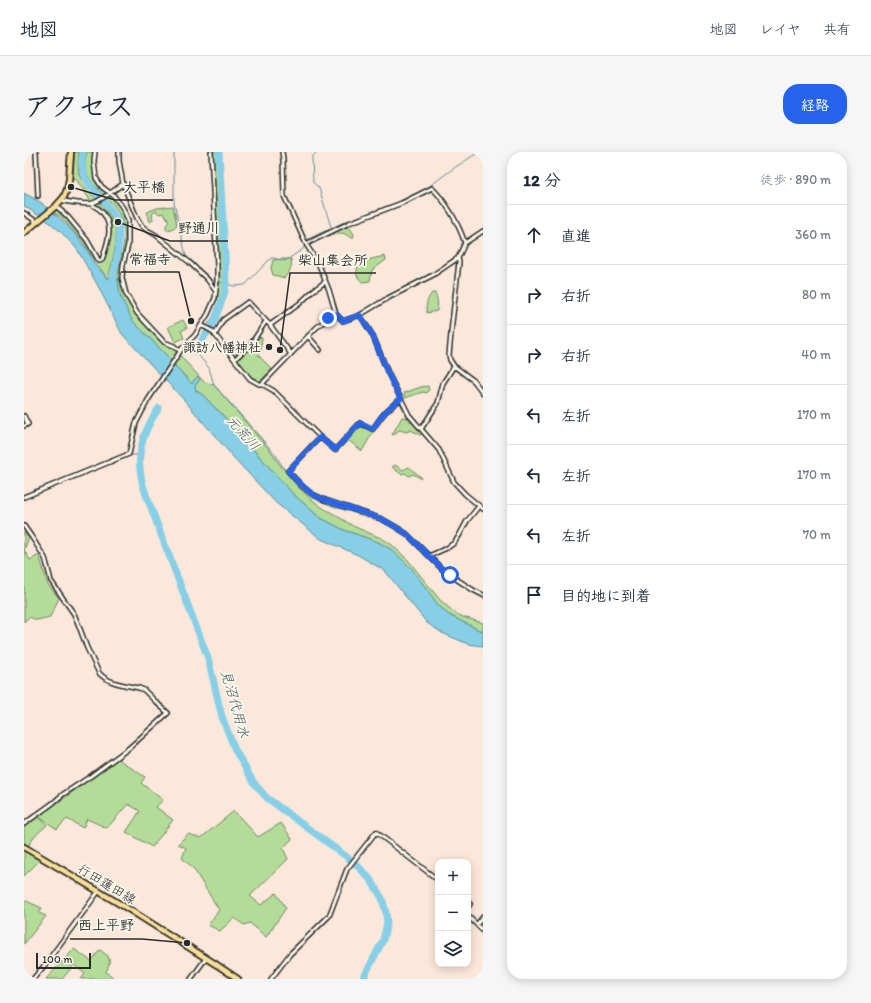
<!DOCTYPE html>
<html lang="ja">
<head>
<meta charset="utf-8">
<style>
	:root { --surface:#fff; --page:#f6f6f7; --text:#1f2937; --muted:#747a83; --line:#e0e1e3; --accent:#2563eb }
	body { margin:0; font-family:Itim,"Klee One",sans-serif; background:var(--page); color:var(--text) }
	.controls { position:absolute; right:12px; bottom:12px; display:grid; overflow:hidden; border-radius:8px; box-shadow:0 2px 10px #0003 }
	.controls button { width:36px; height:36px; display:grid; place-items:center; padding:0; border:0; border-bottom:1px solid var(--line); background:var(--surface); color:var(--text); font:20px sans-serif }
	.scale { position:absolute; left:12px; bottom:10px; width:55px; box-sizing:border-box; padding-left:4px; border:2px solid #2b2b2b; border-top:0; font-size:11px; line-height:14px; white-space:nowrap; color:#2b2b2b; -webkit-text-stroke:3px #fbf7ec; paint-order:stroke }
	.stop { position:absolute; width:12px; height:12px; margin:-9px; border:3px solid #2563eb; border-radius:50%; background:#fff }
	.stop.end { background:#2563eb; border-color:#fff; box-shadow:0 1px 4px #0008 }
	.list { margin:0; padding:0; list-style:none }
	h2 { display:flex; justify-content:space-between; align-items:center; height:52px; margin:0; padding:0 16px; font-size:17px }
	h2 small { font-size:13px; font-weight:400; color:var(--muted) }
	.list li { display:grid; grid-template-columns:26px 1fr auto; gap:12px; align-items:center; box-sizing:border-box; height:60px; padding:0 16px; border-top:1px solid var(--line) }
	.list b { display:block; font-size:15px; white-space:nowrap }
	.list em { font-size:13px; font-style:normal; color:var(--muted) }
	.icon { flex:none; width:22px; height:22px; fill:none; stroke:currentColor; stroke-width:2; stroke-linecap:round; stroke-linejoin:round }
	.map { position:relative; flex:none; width:459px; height:827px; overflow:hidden; border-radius:16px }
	header { display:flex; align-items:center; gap:24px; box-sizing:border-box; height:56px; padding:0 20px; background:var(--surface); border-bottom:1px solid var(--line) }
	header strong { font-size:19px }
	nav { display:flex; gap:22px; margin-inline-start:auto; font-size:14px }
	.intro { display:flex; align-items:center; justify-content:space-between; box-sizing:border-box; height:96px; padding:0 24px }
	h1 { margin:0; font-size:28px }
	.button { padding:10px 18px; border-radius:16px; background:var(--accent); color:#fff; font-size:14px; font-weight:700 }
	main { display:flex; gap:24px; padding:0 24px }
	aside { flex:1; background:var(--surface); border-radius:16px; box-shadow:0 2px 10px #0003 }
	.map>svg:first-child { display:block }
	.green { fill:#b3dc99; stroke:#6f8462 }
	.water { fill:#86cfe7; stroke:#628d9c }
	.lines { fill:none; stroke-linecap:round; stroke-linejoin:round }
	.stream { stroke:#628d9c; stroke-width:1 }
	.canal { stroke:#86cfe7; stroke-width:4 }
	.river { stroke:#86cfe7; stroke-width:7 }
	.minor-casing { stroke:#2b2b2b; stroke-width:6 }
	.primary-casing { stroke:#2b2b2b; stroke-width:8 }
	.minor { stroke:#fbf7ec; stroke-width:3 }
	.primary { stroke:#fadf96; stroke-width:4.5 }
	.route { stroke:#2563eb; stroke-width:5 }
	.poi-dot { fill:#2b2b2b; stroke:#fbf7ec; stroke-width:1.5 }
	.labels { text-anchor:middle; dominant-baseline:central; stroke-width:3.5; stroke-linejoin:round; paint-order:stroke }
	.poi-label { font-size:13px; font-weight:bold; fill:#2b2b2b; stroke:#fbf7ec; text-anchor:end }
	.street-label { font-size:13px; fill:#2b2b2b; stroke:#fbf7ec }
	.water-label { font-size:14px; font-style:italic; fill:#465c63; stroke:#fbf7ec }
	.leader { fill:none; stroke:#2b2b2b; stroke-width:1.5 }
	.callout-dot { fill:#2b2b2b; stroke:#fbf7ec; stroke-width:1.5 }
	.callout-label { font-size:14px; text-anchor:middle; font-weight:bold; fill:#2b2b2b; stroke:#fbf7ec; stroke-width:3.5; stroke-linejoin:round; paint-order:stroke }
</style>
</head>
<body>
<header>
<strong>地図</strong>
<nav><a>地図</a><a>レイヤ</a><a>共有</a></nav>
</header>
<div class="intro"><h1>アクセス</h1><a class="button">経路</a></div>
<main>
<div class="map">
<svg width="459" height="827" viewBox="0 0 459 827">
	<rect width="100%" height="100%" fill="#fbe8da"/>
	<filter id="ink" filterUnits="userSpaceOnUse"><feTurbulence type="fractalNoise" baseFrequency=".025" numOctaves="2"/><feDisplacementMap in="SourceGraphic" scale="8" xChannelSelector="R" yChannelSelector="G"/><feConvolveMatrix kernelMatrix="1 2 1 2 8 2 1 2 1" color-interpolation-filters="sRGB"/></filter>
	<g filter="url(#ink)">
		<path class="green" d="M51 0H55C50 32 65 37 82 58 85 61 86 65 88 69 89 71 91 72 91 74 95 86 88 110 85 123V126L84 127 71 110 60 91 37 65 30 61 33 58 46 70 62 87 75 109 78 110 79 108C82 98 88 85 86 74 85 62 74 59 67 50 62 42 57 34 51 26L49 27 50 5Z
			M63 0H70L68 6 71 27 87 42 100 60 103 71V93L98 113 101 143 112 161 140 191 152 199 180 230 190 233 250 303 253 309 273 334 286 346 299 356 310 362 329 374 357 386 367 392 384 408 416 448 430 460 439 465 459 471V479L455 478 425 463 415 454 368 398 354 390 320 378 295 365 268 341 196 260C187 254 182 243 172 239L171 234 176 227 170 229 168 233 162 225 152 216 151 213 146 207C138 199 129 190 121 181 116 177 111 173 108 168 105 163 98 148 96 143 95 138 94 127 94 121 96 101 106 86 96 64 87 42 52 30 63 0Z
			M189 0H193L200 128 199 139 193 158 185 174H183L189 165 195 149 193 147 196 123Z
			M149 54 153 73 148 77 142 78V73L145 70 143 65 141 64 139 61 135 62 132 59 128 62 129 68 126 70 123 60 133 56Z
			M323 75H325L330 82 329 86C321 84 320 78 312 83L309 81Z
			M361 104 362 108 348 118 346 129 338 130 333 124V116L347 107Z
			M259 107H267C269 115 265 121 260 126L254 124 249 123 247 116 249 108Z
			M408 141H411C414 147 414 152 413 159L403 161C401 154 403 147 408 141Z
			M159 168 163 176 157 179 160 186 151 190 144 175Z
			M235 185 238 186C238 188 237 192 237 194 237 199 238 200 234 203L248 217 236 229C225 225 220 217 213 208L214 206 225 195 227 196 229 192Z
			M404 234 405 238 402 241 399 240 381 246 380 241 397 235Z
			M378 265 384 266 398 282 396 283 387 278 383 280 375 278 371 282 368 283Z
			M338 275 349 280 338 299 324 288 335 276Z
			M371 313 379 318 385 315 398 326H396L389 322 385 324 381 321 377 322 368 315Z
			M0 380 5 386 0 398 6 408 15 403 24 433 35 446 26 465 13 468 5 465 0 470Z
			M94 607 121 625 117 631 139 648 132 655 149 668 128 695 102 680 116 659 104 652 83 676 63 667 59 676 43 667 33 677 15 665 23 673 11 684 4 694 0 691V675Z
			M210 659 234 685 257 671 268 687 259 696 264 707 226 744 237 753 252 741 262 756 242 785 226 771 220 773 210 766 196 779 184 773 195 758 169 716 158 706 162 696 154 692 164 682 177 686Z
			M0 697 16 708 0 724Z
			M0 748 18 756 15 761 22 764 0 792Z
			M50 797 67 809 76 798 84 804 86 810 82 820 90 826 89 827H57L61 822 50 813 38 827H22Z"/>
		<path class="water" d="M0 41 18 51 19 53C34 64 47 76 58 91 63 97 67 105 71 113 75 118 80 121 83 127L85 126 94 127 96 143 108 168 146 207C149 211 151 215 154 218 159 223 164 227 168 232L170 228 174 225 176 227 171 234 172 239C182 243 187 254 196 260L268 341 295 365 320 378 354 390 368 398 388 417 415 454 425 463 455 478 459 479V494L444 492 418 481 403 471 361 419 334 403 297 387 252 351 210 306 160 248 98 182 74 134 53 97 36 79 25 70 0 54Z"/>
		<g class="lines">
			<path class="stream" d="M10 0 12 38 11 47
				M150 0V51L162 104 189 129H192
				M293 0 288 5 289 30 295 36 307 75
				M408 32 421 49
				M431 65 437 75 440 85
				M282 88 320 70 374 50 403 36 430 16 455 0
				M434 102 438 88
				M195 130 210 134 221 133 247 106C253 106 255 108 261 109L279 97 281 93
				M171 199 185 216 190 233 252 303C260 319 274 336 290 346 318 361 352 363 378 381 394 392 405 409 420 422 424 426 430 428 435 432 443 436 451 442 459 446
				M424 202 428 152 433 109
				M424 207 428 214
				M430 217 432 219 446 228 459 243
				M106 303H116
				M0 342 67 316"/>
			<path class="canal" d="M135 256C121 276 112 299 117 324 118 332 121 340 124 348L184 506"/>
			<path class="river" d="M59 0C52 31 77 40 90 63 92 66 94 68 94 71 98 92 90 115 88 135
				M171 199 190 170 200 143 202 132 201 105 195 0
				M135 256C121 276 112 299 117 324 118 332 121 340 124 348L184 506 198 565 211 598 230 631 243 646 331 711 346 727 358 746 362 761 363 771 359 788 339 827"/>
			<g class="minor-casing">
				<path id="minor" d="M12 0 14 44
					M71 0 70 9 72 26 78 35 90 44 99 56 104 68V93L99 113 98 126 102 142 113 161 140 190 150 194 156 199
					M95 0V9L99 32 113 66 118 74 123 78 132 83 165 110 183 127 191 138
					M258 0 259 7 260 44 282 92 295 113 305 138 312 162
					M37 48C44 50 63 53 69 51 78 48 90 38 99 32
					M32 54 44 65 63 88 75 109 78 108C83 91 91 75 78 60 75 56 71 55 67 52
					M0 61 13 70
					M282 92 325 71 378 51 408 36C423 51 434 71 441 91
					M434 106 435 110 428 171 425 203 426 208 430 214 450 229 459 241
					M336 163 349 184 364 221 385 263 415 298 430 330 441 342 459 357
					M177 173 188 179 226 227 235 232H238L250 239 296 285 311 298 336 271 349 277C358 263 363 257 377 247
					M246 173 275 152 290 138 301 130
					M191 183 199 168 224 150 246 173 267 202
					M284 184 296 198
					M211 207 227 192 242 169
					M238 232 292 176 304 166 312 162 319 169 336 163 364 146 409 123 434 106 441 91 459 79
					M0 264 4 272 0 274
					M397 277 414 251 419 231 430 214
					M296 285 264 319 279 335 288 342 301 348 358 367 372 375 383 382 420 419 449 438 459 443
					M0 345 105 302 112 271 124 248 159 195 171 183 184 162 191 146 193 129V114L187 0
					M0 374 7 384 21 406 23 413 27 429 50 462 55 474 63 496 75 521C85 532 102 533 115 536L120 538 133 551 144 561 105 596 67 624 38 643 29 651 0 672
					M405 404 423 396 430 391 435 384 443 369 455 354
					M444 751 446 752 444 755
					M444 764 459 779
					M453 772 459 765
					M9 827 20 814 74 740
					M167 827 182 806
					M247 827 266 802 305 764 323 717 352 680 414 728"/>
			</g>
			<g class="primary-casing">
				<path id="primary" d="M0 81 32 54 40 45 43 37 45 27 47 0
					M0 695 106 758 193 813 214 827"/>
			</g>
			<use href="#minor" class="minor"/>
			<use href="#primary" class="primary"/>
		</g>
	</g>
	<g class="lines" filter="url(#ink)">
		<path class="route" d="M304 166 312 162 319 169 336 163 349 184 364 222 377 247C363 257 358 262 349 277L336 271 311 298 296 285 264 319 272 328 288 342 301 348 358 367 372 375 383 382 420 419 426 423"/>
	</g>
	<circle class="poi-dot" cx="245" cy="195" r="4"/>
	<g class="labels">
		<g class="poi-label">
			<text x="237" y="195">諏訪八幡神社</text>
		</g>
		<g class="street-label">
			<text transform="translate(83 732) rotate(31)">行田蓮田線</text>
		</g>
		<g class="water-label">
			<text transform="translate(219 281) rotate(48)">元荒川</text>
			<text transform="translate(211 552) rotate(74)">見沼代用水</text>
		</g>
	</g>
	<path class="leader" d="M47 35L91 48H149M94 70L146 89H204M167 169L155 120H97M256 198L266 121H352M163 791L118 787H46"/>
	<g class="callout-dot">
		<circle cx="47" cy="35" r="4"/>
		<circle cx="94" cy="70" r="4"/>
		<circle cx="167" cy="169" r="4"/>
		<circle cx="256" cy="198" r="4"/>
		<circle cx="163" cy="791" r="4"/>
	</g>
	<g class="callout-label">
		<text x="120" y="40">大平橋</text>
		<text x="175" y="81">野通川</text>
		<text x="126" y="112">常福寺</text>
		<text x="309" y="113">柴山集会所</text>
		<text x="82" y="778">西上平野</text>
	</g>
</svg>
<div class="controls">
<button>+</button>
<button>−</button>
<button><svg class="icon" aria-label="layers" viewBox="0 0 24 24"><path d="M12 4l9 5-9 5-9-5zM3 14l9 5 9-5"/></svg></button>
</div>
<div class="scale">100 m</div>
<div class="stop" style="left:426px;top:423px"></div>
<div class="stop end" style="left:304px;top:166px"></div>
</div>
<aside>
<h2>12 分<small>徒歩 · 890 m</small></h2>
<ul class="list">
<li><svg class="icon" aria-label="ahead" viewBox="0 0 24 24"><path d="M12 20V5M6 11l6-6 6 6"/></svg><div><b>直進</b></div><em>360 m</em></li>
<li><svg class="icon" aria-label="right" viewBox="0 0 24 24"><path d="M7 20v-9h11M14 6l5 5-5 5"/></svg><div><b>右折</b></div><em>80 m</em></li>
<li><svg class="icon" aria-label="right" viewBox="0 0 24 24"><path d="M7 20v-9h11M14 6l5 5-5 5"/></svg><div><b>右折</b></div><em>40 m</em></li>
<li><svg class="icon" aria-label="left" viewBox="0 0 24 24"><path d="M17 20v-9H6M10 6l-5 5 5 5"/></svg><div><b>左折</b></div><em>170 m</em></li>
<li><svg class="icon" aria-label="left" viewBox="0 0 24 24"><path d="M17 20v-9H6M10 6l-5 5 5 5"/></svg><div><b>左折</b></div><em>170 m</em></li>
<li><svg class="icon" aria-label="left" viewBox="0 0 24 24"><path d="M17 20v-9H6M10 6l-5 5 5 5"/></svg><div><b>左折</b></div><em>70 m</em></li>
<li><svg class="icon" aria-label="arrive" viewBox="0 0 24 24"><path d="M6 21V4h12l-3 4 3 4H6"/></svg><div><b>目的地に到着</b></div></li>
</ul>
</aside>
</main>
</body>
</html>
